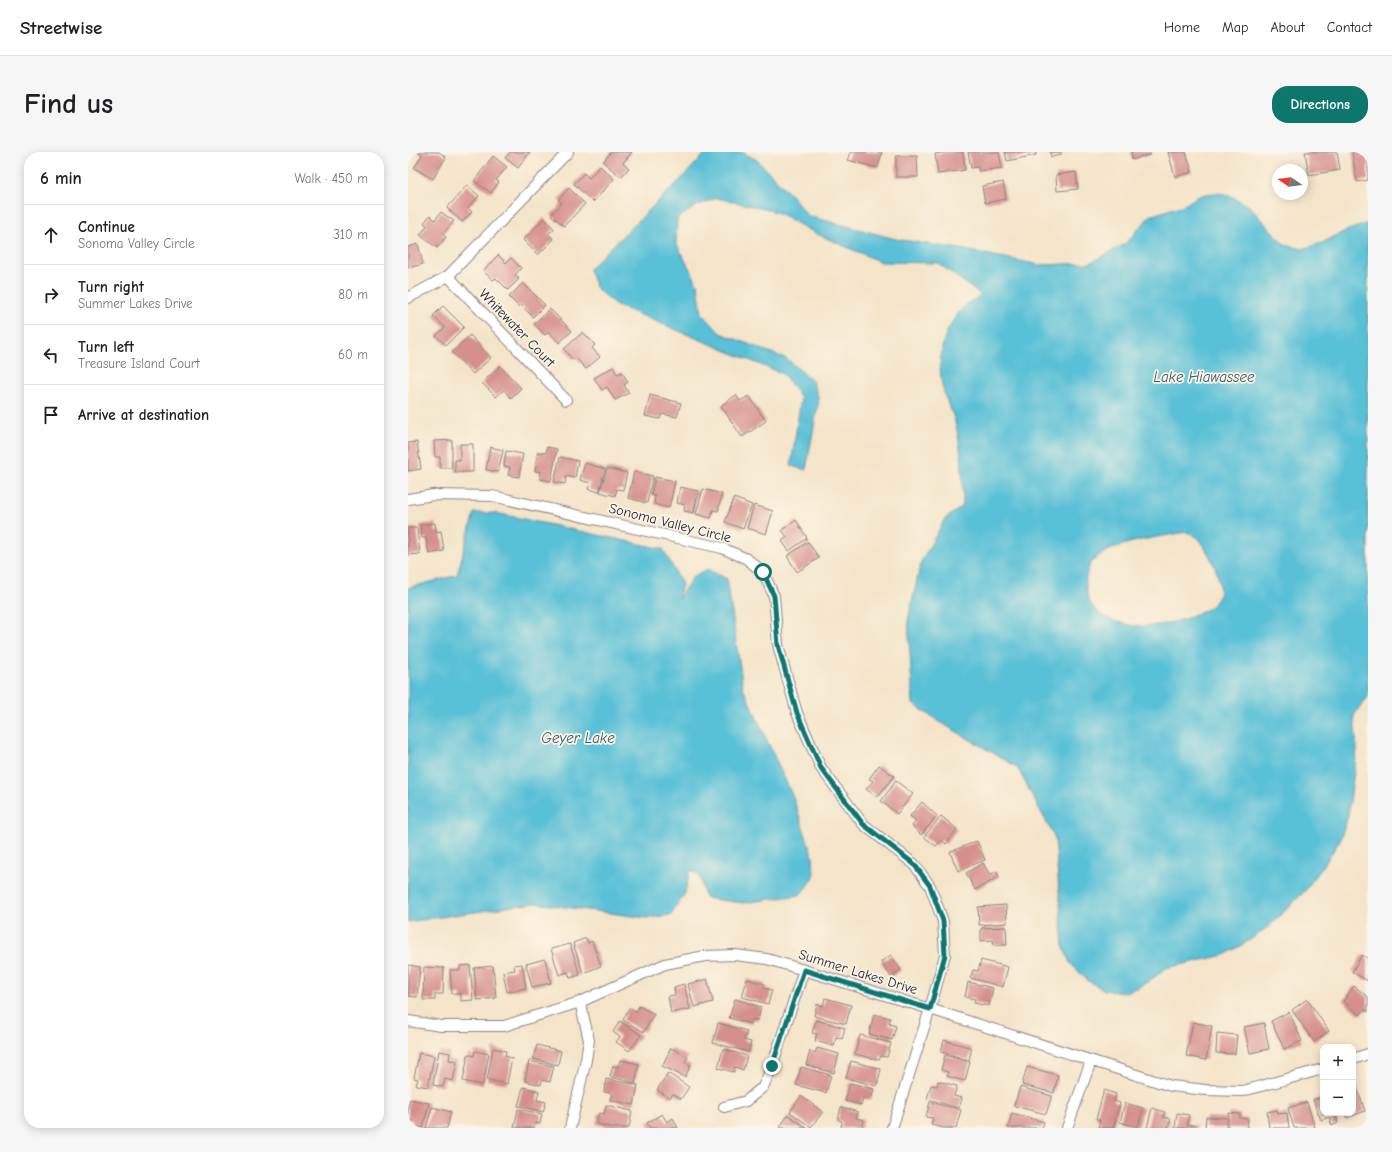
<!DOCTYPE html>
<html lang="en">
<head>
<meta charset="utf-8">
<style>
	:root { --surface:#fff; --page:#f6f6f6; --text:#202124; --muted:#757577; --line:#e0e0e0; --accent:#0f766e }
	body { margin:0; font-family:"Comic Neue",sans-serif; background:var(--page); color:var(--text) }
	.controls { position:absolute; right:12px; bottom:12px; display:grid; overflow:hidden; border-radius:8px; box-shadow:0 2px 10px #0003 }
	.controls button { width:36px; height:36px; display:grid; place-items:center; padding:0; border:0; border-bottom:1px solid var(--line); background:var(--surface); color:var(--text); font:20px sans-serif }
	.compass { position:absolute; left:864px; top:12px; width:36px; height:36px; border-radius:50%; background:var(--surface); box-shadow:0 2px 10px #0003; rotate:283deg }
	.stop { position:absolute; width:12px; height:12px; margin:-9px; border:3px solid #0f766e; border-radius:50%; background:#fff }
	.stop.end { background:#0f766e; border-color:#fff; box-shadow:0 1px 4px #0008 }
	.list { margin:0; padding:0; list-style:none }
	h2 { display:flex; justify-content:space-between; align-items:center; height:52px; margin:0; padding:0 16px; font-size:17px }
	h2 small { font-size:13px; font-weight:400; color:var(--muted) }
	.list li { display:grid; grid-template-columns:26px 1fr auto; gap:12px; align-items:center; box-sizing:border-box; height:60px; padding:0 16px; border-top:1px solid var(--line) }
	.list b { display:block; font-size:15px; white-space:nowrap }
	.list p { margin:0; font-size:13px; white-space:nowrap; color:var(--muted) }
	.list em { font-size:13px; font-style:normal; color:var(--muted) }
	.icon { flex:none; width:22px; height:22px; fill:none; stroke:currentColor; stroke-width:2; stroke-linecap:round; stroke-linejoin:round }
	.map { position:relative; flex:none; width:960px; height:976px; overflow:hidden; border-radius:16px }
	header { display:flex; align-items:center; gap:24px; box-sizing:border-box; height:56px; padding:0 20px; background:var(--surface); border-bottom:1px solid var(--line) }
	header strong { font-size:19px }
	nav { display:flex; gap:22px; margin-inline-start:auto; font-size:14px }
	.intro { display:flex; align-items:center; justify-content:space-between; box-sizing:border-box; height:96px; padding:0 24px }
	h1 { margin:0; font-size:28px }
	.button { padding:10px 18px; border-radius:16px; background:var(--accent); color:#fff; font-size:14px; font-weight:700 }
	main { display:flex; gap:24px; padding:0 24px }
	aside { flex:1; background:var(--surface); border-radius:16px; box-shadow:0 2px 10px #0003 }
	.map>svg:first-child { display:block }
	.water { fill:#59c0d7; stroke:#3e7189; fill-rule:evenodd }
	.building { fill:#d6908c }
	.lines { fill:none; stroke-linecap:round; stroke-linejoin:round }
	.street-casing { stroke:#8b8382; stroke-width:12 }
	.street { stroke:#fff; stroke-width:10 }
	.route { stroke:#0f766e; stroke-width:5 }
	.labels { text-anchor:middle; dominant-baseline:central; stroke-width:3.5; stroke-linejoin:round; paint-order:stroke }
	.street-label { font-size:14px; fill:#22223b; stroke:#fcf5e5 }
	.water-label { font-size:15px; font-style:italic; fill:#355972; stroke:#fcf5e5 }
</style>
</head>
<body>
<header>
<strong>Streetwise</strong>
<nav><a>Home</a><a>Map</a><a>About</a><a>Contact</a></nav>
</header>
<div class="intro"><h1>Find us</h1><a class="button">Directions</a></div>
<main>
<aside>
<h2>6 min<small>Walk · 450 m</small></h2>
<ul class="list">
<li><svg class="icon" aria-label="ahead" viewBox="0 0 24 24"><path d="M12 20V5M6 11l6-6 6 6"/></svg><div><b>Continue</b><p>Sonoma Valley Circle</p></div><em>310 m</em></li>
<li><svg class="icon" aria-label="right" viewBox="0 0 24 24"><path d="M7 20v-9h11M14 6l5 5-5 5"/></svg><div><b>Turn right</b><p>Summer Lakes Drive</p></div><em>80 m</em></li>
<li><svg class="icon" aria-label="left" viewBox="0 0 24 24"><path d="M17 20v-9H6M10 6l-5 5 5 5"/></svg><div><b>Turn left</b><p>Treasure Island Court</p></div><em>60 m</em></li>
<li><svg class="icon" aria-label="arrive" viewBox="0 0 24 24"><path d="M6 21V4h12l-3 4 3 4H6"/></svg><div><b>Arrive at destination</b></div></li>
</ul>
</aside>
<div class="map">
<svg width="960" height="976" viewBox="0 0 960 976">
	<rect width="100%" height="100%" fill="#fcf5e5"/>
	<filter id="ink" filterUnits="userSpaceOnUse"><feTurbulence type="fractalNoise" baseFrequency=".025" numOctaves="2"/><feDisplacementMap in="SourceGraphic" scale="8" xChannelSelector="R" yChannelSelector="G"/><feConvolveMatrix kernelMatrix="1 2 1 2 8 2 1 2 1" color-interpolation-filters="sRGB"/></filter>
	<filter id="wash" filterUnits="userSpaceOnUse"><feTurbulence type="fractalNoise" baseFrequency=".012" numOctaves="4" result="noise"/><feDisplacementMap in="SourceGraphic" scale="16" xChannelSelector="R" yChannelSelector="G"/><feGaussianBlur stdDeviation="0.9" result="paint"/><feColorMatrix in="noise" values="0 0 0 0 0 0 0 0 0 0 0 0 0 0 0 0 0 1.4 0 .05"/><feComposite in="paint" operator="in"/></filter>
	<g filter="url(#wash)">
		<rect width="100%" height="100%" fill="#f4e4c9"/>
		<path class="water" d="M299 0H334L349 8 384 44 400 64 488 87 552 97 632 113 682 111 717 92 742 64 778 52 787 46 797 42 808 41 821 43 841 54 876 92 894 97 914 91 935 80 960 71V545L946 563 949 598 940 664 932 688 916 713 896 740 861 774 842 788 817 803 758 816 744 827 729 836 714 841 697 838 680 829 662 811 655 794 647 686 609 615 532 570 505 552 500 468 513 410 537 367 555 354C555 324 554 295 546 266 543 256 537 247 535 237 528 207 534 175 558 153 562 149 569 147 573 143L530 111 473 110 409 82 369 60 309 46 290 53 269 67 268 91 286 125 290 134 294 161 312 181 379 207 404 228 411 247 398 318 383 314 393 245 375 222 208 153 188 136 181 117 233 66 271 29ZM778 380C782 381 785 382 788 385 800 396 819 433 809 448 797 466 743 478 722 473 703 469 683 463 679 442 677 431 677 419 684 410 700 390 753 385 778 380Z
			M66 361H88L255 397 274 432 270 447 285 425 299 417 319 427 335 536 385 645 405 705 406 725 392 743 335 751 297 746 291 722 282 718 277 741 263 763 239 766 127 751 0 770V436L49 423Z"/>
		<g id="blocks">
			<path class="building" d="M9 0H31L38 5 25 27 6 16 14 3Z
				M102 0H122L110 16 97 6Z
				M203 0H224L215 11 221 16 213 25 195 10Z
				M443 0H474L470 16 440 8Z
				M539 0H555L557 18 530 22 527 2Z
				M560 0H591L594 16 570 19V15L563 16Z
				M597 0H628V3L599 9Z
				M642 0H653V3L643 5Z
				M723 0H742V3L731 5V6L724 8Z
				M760 0H778L784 20 767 25Z
				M897 0H929L932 18 901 23Z
				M944 0H956V2H960V28L949 30Z
				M85 4 99 15 88 28 91 30 83 41 66 29Z
				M488 4H509L510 25H488Z
				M192 14 206 27 185 50 166 32 176 21 181 26Z
				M668 20 670 37 649 39 648 23Z
				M595 30 598 47 577 51 574 34Z
				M59 33 71 44 60 56 64 60 54 70 39 56Z
				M161 36 177 52 156 74 143 63 154 51 150 48Z
				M33 60 46 69 35 82 38 85 29 96 12 83 19 74 16 71 22 63 27 68Z
				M136 66 146 77 140 82 146 87 130 103 115 88Z
				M10 92 15 112 0 116V95Z
				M90 103 98 111 103 106 113 116 107 123 111 127 100 138 88 126 85 128 75 119Z
				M115 131 137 153 125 165 113 153 111 155 101 145Z
				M35 154 56 175 38 193 28 184 37 175 25 164Z
				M142 157 164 179 151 191 141 180 137 183 126 172Z
				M175 180 187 193 184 196 192 205 178 217 168 206 165 208 156 197Z
				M62 183 83 206 65 222 44 200Z
				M92 214 113 236 103 246 96 238 88 245 74 231Z
				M205 215 209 222 214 220 220 230 216 233 221 241 207 248 199 235 194 238 186 226Z
				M242 243 273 251 269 265 254 262 252 267 237 264Z
				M328 243 332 249 341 244 358 269 334 285 313 254Z
				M44 288V316H32V305H27L26 289Z
				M9 290 13 317 0 319V291Z
				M52 292H65V320H47V308H52Z
				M82 295 95 298 90 320 78 318Z
				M139 295 149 297 143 329 132 327 133 320 127 319 130 300 138 301Z
				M98 299 115 302 111 325 100 323 102 315 96 314Z
				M152 305 170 309 167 326 158 324 157 332 146 330Z
				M177 311 197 317 191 340 180 337 182 331 172 328Z
				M199 316 219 321 215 338 209 337 207 344 192 340Z
				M226 320 245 324 239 351 220 346Z
				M247 325 267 329 261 356 246 352 247 344 243 343Z
				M272 335 290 339 286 361 276 359 277 353 269 351Z
				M295 337 314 342 310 359 305 358 303 366 288 362Z
				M326 346 344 353 335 377 317 370Z
				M346 353 365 359 358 382 339 376Z
				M388 368 399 386 381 399 374 389 379 385 374 378Z
				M27 371 28 380 33 379 36 399 21 402 18 386H14L12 373Z
				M0 376H9L12 402 0 403Z
				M400 390 411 406 389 420 379 404Z
				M471 613 486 624 469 645 458 637 465 629 461 627Z
				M488 629 505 642 489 662 473 649Z
				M514 650 529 664 513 683 504 674 508 669 502 664Z
				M533 664 549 677 538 692 533 688 528 694 516 685Z
				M569 689 577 708 550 719 542 700Z
				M575 711 582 723 588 719 591 725 567 738 558 721Z
				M598 753 599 771 571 773 570 755Z
				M598 775 599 793H586L585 788 573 789V776Z
				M178 786 180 791 184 789 193 814 175 821 165 791Z
				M162 792 172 823 162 826 160 820 151 823 143 797Z
				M483 803 493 818 483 825 473 810Z
				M954 803 960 806V829L944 820Z
				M137 807 143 831 124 835 118 812Z
				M573 808 600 815 595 835 562 826 565 818 570 819Z
				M114 812 118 836 99 840 95 820 107 818 106 813Z
				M0 813 12 815 9 845 0 844Z
				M62 813 65 848 53 849V842H44L42 818H52V814Z
				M85 814 88 846 69 848 66 816Z
				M16 815 36 816 35 842H27V848H15Z
				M299 827 305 850 286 855 280 832Z
				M339 827 357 832 356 836 364 838 360 852 334 845Z
				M560 830 585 836 581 854 566 851 567 847 557 845Z
				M276 832 282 857 263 861 260 844 267 843 266 835Z
				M946 834 960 845V860L957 857 952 863 935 849Z
				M417 846 443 853 438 872 406 864 409 852 415 854Z
				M327 847 353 855 350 868 344 867 343 872 321 866Z
				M899 847 921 879 906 890 884 858Z
				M231 854 246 862 236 880 215 868 221 856 228 860Z
				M881 860 894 889 876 897 863 869Z
				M466 862 482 866 481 872 488 874 484 888 461 882Z
				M408 868 437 876 434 887 428 885 426 894 407 889 409 882 404 881Z
				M212 869 233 883 221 899 208 890 212 885 205 880Z
				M785 870 804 874 798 908 778 904Z
				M310 871 339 879 336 888 343 890 341 900 305 891Z
				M856 871 861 897 842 901 836 875Z
				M809 881 829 883 827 902 808 901Z
				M452 883 483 891 479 905 473 904 471 908 447 902Z
				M536 888 564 896 561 908 533 900Z
				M129 893 153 899 150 913 125 907Z
				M85 896 98 899 97 904 104 906 99 932 79 928Z
				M263 896 280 905 277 910 283 913 277 925 254 914Z
				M409 896 431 902 426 921 398 913 402 899 407 901Z
				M315 897 339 904 335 918 327 915 326 920 310 916Z
				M31 899 42 901 41 908 49 909 45 929 37 927 35 935 25 933Z
				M67 899 81 902 75 933 55 929 60 902 66 904Z
				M11 901 26 904 20 935 8 933 10 927 6 926Z
				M537 903 562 910 557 929 539 924 540 920 533 918Z
				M212 908 231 912 227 931 202 925 205 914 210 915Z
				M121 909 146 914 142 930 134 928 133 933 117 929Z
				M443 909 473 917 469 934 438 926Z
				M393 915 423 923 418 941 388 933Z
				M619 915 650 923 646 941 614 933Z
				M260 921 281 935 273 947 265 942 262 946 249 938Z
				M198 927 230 933 226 953 202 948 204 941 196 940Z
				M530 929 549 934 546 944 554 946 551 956 519 947 523 933 529 934Z
				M442 931 466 937 463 948 455 946 453 953 437 949Z
				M948 933 957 959 939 966 937 961H945V934Z
				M115 935 131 939 129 948 138 950 135 960 110 954Z
				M612 935 644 944 638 962 606 954Z
				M696 938 708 942 706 949 712 951 705 976H690L692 968 688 967Z
				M393 944 415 960 403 975 382 960Z
				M915 945V961H932L928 963 930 971 924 974 921 965 913 968 905 948Z
				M2 947 21 951 15 976 4 974 5 969 0 967V955Z
				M522 950 553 958 548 976H536L523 973 525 966 518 965Z
				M899 950 907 976H886L880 956Z
				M717 951 735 956 730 975 712 970Z
				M198 953 224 959 221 976H207L188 972 191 961 196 962Z
				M24 955 43 960 39 976H18Z
				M433 955 450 960 448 966 456 968 454 976H433L434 969 430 968Z
				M744 956 757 960 755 965 763 967 760 976H739Z
				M110 957 134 962 132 972 127 971 126 976H106Z
				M869 958 870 962 879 961 881 976H861L859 960Z
				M604 961 636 970 634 976H600Z
				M769 961 781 963 779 972 788 974 787 976H767Z
				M821 961 832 962V966L840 967 839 976H820Z
				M254 962 259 970 265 966 270 976H242L239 971Z
				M380 963 399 976H374L372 975Z
				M798 965 819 966 818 976H797Z"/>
		</g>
	</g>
	<g filter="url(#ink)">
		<use href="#blocks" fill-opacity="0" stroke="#8b8382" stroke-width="1"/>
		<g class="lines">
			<g class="street-casing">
				<path id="street" d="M40 124 158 248
					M0 146 40 124 160 0
					M0 347 25 343 84 344 314 396 339 407 355 420 366 444 370 493 389 561 413 616 455 672 506 712 522 734 535 769 537 803 522 857 484 976
					M0 869 33 874H96L172 850 257 812 297 804 327 803 359 807 396 818 522 857 763 934 797 938 835 939 915 917
					M945 907 960 902
					M316 955 338 949 355 935 364 914 396 818
					M162 976 178 908 181 888 172 850
					M659 976 683 909"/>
			</g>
			<use href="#street" class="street"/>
		</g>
	</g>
	<g class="lines" filter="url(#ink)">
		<path class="route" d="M355 420 366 444 370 493 389 561 413 616 455 672 506 712 522 734 535 769 537 803 522 857 396 818 364 914"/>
	</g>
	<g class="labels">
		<g class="street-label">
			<text transform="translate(109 176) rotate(46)">Whitewater Court</text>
			<text transform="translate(262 371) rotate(14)">Sonoma Valley Circle</text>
			<text transform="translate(450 820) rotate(17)">Summer Lakes Drive</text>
		</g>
		<g class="water-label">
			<text x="796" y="225">Lake Hiawassee</text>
			<text x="170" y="586">Geyer Lake</text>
		</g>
	</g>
</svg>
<div class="controls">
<button>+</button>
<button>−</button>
</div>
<svg class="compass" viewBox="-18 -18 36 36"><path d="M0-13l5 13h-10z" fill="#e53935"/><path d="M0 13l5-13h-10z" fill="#757577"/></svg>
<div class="stop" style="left:355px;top:420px"></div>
<div class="stop end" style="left:364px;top:914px"></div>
</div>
</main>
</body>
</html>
